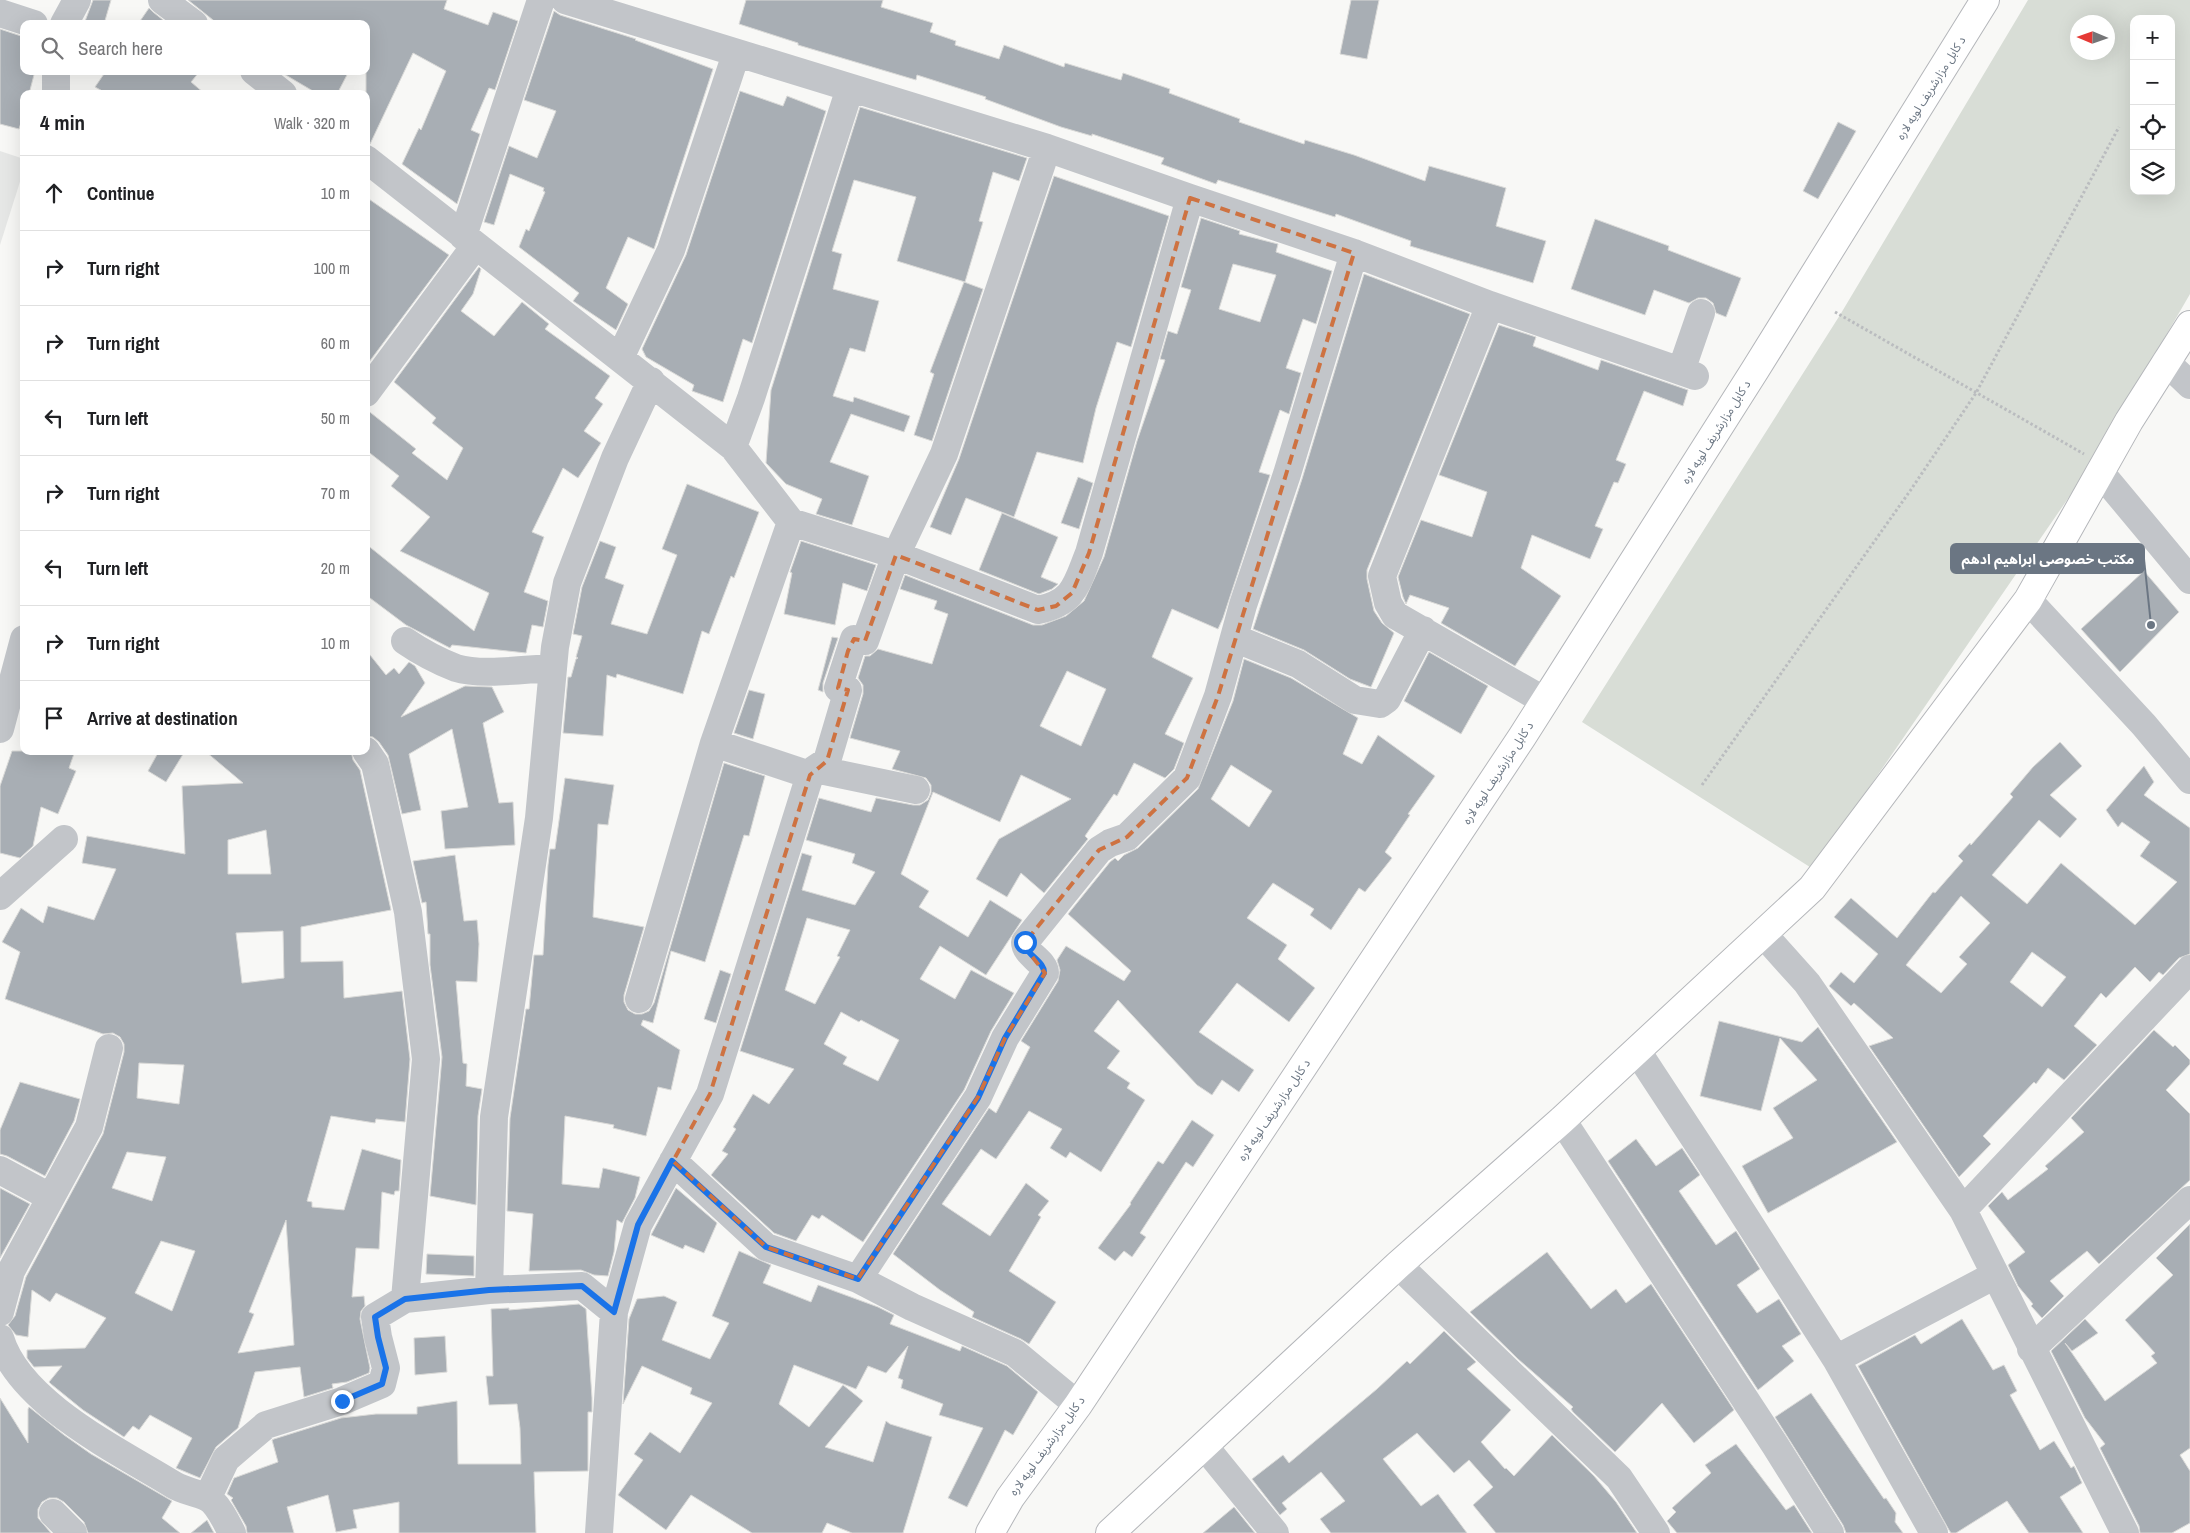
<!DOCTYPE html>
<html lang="en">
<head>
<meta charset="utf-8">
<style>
	:root { --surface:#fff; --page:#f2f2f2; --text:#202124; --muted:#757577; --line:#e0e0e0 }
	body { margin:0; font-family:"Archivo Narrow","Noto Sans Arabic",sans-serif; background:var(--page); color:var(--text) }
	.controls { position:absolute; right:15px; top:15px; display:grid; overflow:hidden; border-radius:10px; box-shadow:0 5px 20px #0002 }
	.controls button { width:45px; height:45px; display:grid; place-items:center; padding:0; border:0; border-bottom:1px solid var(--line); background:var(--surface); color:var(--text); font:25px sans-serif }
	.compass { position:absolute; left:2070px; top:15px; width:45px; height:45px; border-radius:50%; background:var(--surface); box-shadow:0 5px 20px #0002; rotate:272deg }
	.stop { position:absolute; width:15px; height:15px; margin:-11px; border:4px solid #1a73e8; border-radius:50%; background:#fff }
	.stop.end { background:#1a73e8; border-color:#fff; box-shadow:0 1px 5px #0008 }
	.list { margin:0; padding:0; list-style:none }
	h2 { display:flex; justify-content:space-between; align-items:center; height:65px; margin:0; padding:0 20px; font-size:21px }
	h2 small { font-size:16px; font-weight:400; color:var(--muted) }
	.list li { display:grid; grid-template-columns:32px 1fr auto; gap:15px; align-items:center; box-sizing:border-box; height:75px; padding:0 20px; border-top:1px solid var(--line) }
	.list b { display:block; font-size:19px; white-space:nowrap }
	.list em { font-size:16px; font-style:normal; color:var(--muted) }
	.icon { flex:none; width:28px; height:28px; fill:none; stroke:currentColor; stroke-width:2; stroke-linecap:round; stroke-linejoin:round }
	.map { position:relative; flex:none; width:2190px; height:1533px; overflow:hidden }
	.search { position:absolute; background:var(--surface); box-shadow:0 5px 20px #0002; left:20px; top:20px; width:350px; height:55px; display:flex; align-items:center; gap:12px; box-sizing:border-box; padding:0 18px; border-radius:10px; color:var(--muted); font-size:19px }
	.panel { position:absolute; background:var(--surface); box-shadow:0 5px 20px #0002; left:20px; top:90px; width:350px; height:665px; border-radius:10px }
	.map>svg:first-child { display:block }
	.built { fill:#e6e7e6 }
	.green { fill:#d8ddd6; fill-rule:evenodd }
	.building { fill:#a8aeb4; stroke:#dadad8; fill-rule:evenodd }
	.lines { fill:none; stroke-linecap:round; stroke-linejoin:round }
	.highway-casing { stroke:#b4b6ba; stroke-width:30 }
	.path { stroke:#babcbf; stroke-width:3; stroke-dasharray:2.5 2.5; stroke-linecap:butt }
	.minor { stroke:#c2c5c9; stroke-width:28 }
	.highway { stroke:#fff; stroke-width:28 }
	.route { stroke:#1a73e8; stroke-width:6 }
	.marked { fill:none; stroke:#ce7241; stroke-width:4; stroke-dasharray:10 6; stroke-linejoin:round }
	.labels { text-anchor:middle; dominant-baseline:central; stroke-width:5; stroke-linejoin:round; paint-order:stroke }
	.street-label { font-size:12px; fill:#6b7683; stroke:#fff }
	.leader { fill:none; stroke:#6b7683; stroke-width:2 }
	.callout-dot { fill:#6b7683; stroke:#fff; stroke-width:2 }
	.callout { fill:#6b7683; stroke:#6b7683; stroke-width:2 }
	.callout-label { font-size:14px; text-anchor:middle; font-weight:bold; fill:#fff }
</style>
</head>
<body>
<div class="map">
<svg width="2190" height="1533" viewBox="0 0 2190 1533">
	<rect width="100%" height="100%" fill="#f8f8f6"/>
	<path class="built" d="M0 151 24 159V169L0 245Z"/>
	<path class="green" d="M2028 0H2190V294L2089 468 1813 869 1582 722 1840 315ZM2134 19H2171V191H2134ZM2078 22H2108V52H2078Z"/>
	<path class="building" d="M93 0H111L104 24H84Z
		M188 0H447L444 9 488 25 493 12 518 21 495 90 489 88 471 130 480 134 457 204 402 164 419 128 421 130 446 71 413 53 370 144H366V24H218Z
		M746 0H883L881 7 933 23 930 32 956 41 955 45 999 59 1004 45 1064 67 1065 63 1121 80 1123 73 1170 89 1169 93 1240 119 1239 122 1304 144 1305 140 1354 155 1425 181 1429 166 1506 188 1496 226 1546 241 1533 283 1410 246 1411 241 1336 214 1335 217 1218 180 1216 184 1161 164 1164 158 1092 134V136L1061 127 985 99 986 97 917 75 916 80 825 53 798 45V43L739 24Z
		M1351 0H1379L1367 59 1340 54Z
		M149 8 153 12 168 24H138Z
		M554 11 560 15 636 39 635 40 713 69 654 249 628 237 606 288 628 304 616 330 573 301 579 293 519 247 526 229 529 231 545 192 543 191 544 188 510 174 494 225 484 222 509 146 537 158 556 111 524 100Z
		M0 29 24 37V71H35L29 94H24V113L19 129 0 124Z
		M106 71H200L191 82 205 94H108L95 87Z
		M279 71H349L337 94H318Z
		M740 91 783 106 787 96 826 111 752 343 743 339 723 402 692 391 694 385 646 357 642 349 686 255Z
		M860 107 1027 158 1019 181 993 172 979 221 983 222 965 282 897 261 916 197 854 180 832 251 842 254 833 289 879 301 865 352 850 348 833 396 853 402 854 397 910 416 904 432 851 414 830 462 869 476 852 525 816 514 822 499 786 484 766 463 771 390Z
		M1838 122 1856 131 1818 199 1803 191Z
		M1054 176 1169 216 1131 347 1117 342 1096 408 1083 463 1037 452 1014 517 966 498 951 535 930 527 959 459Z
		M366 197 449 255 366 366Z
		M1201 218 1240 231 1239 234 1278 244 1276 252 1332 271 1316 324 1303 319 1286 368 1301 373 1289 414 1280 410 1259 472 1270 475 1223 618 1218 629 1172 609 1152 657 1193 678 1165 734 1184 743 1174 769 1165 778 1134 763 1117 796 1114 794 1085 836 1088 839 1044 893 1021 873 1007 897 976 879 999 839 1071 799 1021 775 1000 822 933 792 901 874 929 891 919 907 968 937 990 900 1022 920 986 975 940 946 920 979 955 999 971 970 1014 993 991 1031 964 1090 863 1242 822 1215 819 1219 812 1215 796 1241 774 1233 711 1175 728 1154 722 1151 736 1129 733 1127 753 1094 769 1104 794 1069 740 1051 802 853 812 856 802 890 855 905 875 872 852 863 855 854 806 840 819 798 871 812 876 798 913 805H920L928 800 931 793V785L926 778 892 769 900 751 850 738 863 694V685L858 678 865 656H870L878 649 932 664 948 614 934 609 937 601 900 589 905 575 1033 625H1042L1066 616 1084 601 1104 557 1137 441 1165 360 1160 359 1168 331 1177 334 1191 290 1181 287ZM1233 264 1276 275 1260 322 1219 309ZM1067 671 1106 689 1081 746 1040 726ZM807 918 850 930 837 956 840 957 815 1004 785 990ZM841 1012 859 1022 861 1020 899 1040 878 1081 843 1064 847 1057 824 1044Z
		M1595 219 1669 246 1668 250 1741 278 1726 317 1716 313 1713 303 1706 298H1698L1689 303 1654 290 1645 315 1571 289Z
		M479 267 481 269 473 294 461 311 494 336 522 302 549 324 545 329 610 376 595 398 603 404 584 431 601 443 578 478 563 468 532 532 544 537 524 592 548 601 543 627 532 625 526 653 452 645 450 648 406 625 366 595V544L474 631 489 593 400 551 430 517 391 486 399 476 366 450V409L416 449 412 453 447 480 463 448 432 423 436 418 394 382Z
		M1364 274 1470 314 1367 570V579L1374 611 1382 623 1394 633 1371 687 1350 679 1304 650 1253 629 1302 479Z
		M964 282 983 289 932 441 914 435 934 374 930 372Z
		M1499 325 1536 337 1533 346 1598 370 1601 360 1688 390 1683 406 1644 391 1616 460 1626 464 1618 483 1614 482 1595 526 1603 529 1590 559 1532 535 1521 568 1561 596 1515 666 1441 623 1449 608 1410 595 1406 604 1403 597 1398 577 1421 520 1472 537 1487 492 1439 475Z
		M1078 477 1093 483 1079 529 1061 523Z
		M687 484 759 512 734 578 731 576 709 634 702 631 683 694 617 674 616 678 607 675 603 736 563 733 568 677H571L576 659 578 658 576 657 582 636 573 634 582 587 600 541 616 547 605 578 624 585 611 624 647 634 677 555 662 549Z
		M1002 513 1058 537 1041 577 1058 584 1052 589 1039 594 979 570Z
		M801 541 876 565 867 591 843 583 835 625 784 614 792 573 790 572Z
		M2144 571 2179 612 2120 672 2081 629Z
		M832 637 838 638 823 683V692L818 690Z
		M366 650 386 675 394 668 399 674 409 662 415 666 425 683 401 717 465 686 492 687 504 712 483 723 499 803 513 802 515 845 445 849 441 811 468 807 452 729 409 754 421 810 402 814 388 755 379 742 373 737 366 736Z
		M1429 652 1488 686 1461 734 1404 701Z
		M1244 659 1291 678 1358 718 1343 754 1362 764 1378 735 1435 776 1408 814 1410 815 1385 852 1392 858 1365 892 1359 888 1331 930 1310 915 1314 909 1273 883 1247 918 1287 945 1278 959 1315 988 1289 1022 1237 983 1199 1032 1254 1070 1239 1092 1222 1080 1212 1095 1197 1085 1118 1000 1094 1031 1120 1051 1107 1068 1130 1083 1127 1088 1145 1100 1101 1172 1070 1152 1066 1158 1050 1148 1062 1129 1029 1111 996 1159 981 1149 942 1204 990 1236 1026 1183 1049 1201 1038 1215 1041 1217 1009 1271 1056 1302 1029 1344 1021 1339 972 1317 974 1312 940 1290 893 1254 989 1108 996 1113 1030 1047 1021 1041 1058 981 1060 970 1057 960 1066 946 1124 981 1131 971 1068 914 1110 862 1115 858 1118 861 1124 855 1138 848 1198 789 1233 701ZM1231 765 1272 791 1249 827 1211 799Z
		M749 690 765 694 753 739 734 733Z
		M2060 742 2082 766 2050 795 2077 819 2060 838 2039 820 1992 875 2027 904 2061 863 2135 925 2177 882 2140 856 2150 842 2122 822 2118 827 2106 810 2144 766 2154 782 2144 795 2190 828V954L2179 958 2163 975 2159 972 2150 982 2135 967 2106 998 2101 993 2074 1026 2097 1045 2064 1080 2048 1068 2036 1084 2034 1082 1983 1136 1991 1144 1959 1177 1869 1046 1893 1038 1854 1003 1851 1006 1829 986 1841 972 1854 983 1878 954 1834 917 1851 898 1897 938 1933 892 1935 893 1963 861 1958 856 1970 843 1971 845 2013 797 2010 794 2033 767ZM1961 896 1990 923 1959 957 1967 964 1941 993 1906 965ZM2032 952 2066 977 2042 1007 2010 982Z
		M12 751H75L69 768 76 771 58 814 41 807 33 846 20 858 0 853V786Z
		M159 751H185L166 782 148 771Z
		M205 751H351L353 760 360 770 391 910 301 927V962L343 961 344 998 402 991 410 1059 405 1122 376 1119 375 1123 331 1116 307 1201 312 1202V1207L344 1210 362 1149 401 1160 399 1191H395L394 1195 382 1192 379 1249 356 1248 352 1297 364 1296 365 1306 361 1311 360 1319 370 1368 369 1373 347 1382 332 1384 333 1388 304 1397 300 1367 255 1372 238 1428 216 1447 200 1478 176 1468 192 1438 150 1415 139 1430 133 1426 124 1437 83 1410 51 1384 49 1382 62 1366 34 1367 27 1358V1350L85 1348 106 1318 56 1293 50 1302 32 1290 28 1337 16 1335 8 1325 15 1316 26 1277 103 1134 124 1052V1044L120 1037 113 1033 103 1034 5 999 20 952 2 942 21 908 43 923 48 906 94 920 116 869 82 863 87 836 185 854 182 786 243 783ZM266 830 271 874H228V840ZM283 931 284 978 242 983 236 933ZM139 1063 184 1065 179 1104 137 1098ZM127 1152 166 1157 152 1201 112 1188ZM286 1220 294 1345 238 1353 254 1314 249 1312ZM161 1241 195 1251 172 1311 135 1293Z
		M724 763 765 776 749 836 744 835 705 962 671 951 653 1023 643 1020 641 1025 680 1050 671 1090 658 1087 646 1136 613 1128 614 1125 565 1116 562 1184 599 1188 603 1168 640 1177 635 1198 622 1223 617 1220 614 1252 608 1276 594 1275 581 1270 529 1271 533 1214 507 1211 510 1118 526 1009H529L534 955H543L548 865 550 849H555L565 778 614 785 608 825 598 824 593 917 644 927 624 995V1002L628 1010 635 1014H642L649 1011 654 1003Z
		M455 855 464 921 477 920 479 944 477 982 456 981 463 1063 467 1064 466 1086 482 1089 478 1116 476 1205 430 1196 442 1057 430 965V934H428L426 902 422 903 413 861Z
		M720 970 731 974 716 1023 704 1019Z
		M1719 1021 1802 1042 1818 1027 1897 1142 1768 1213 1742 1166 1793 1138 1773 1108 1817 1080 1780 1038 1761 1111 1700 1096Z
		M2154 1030 2173 1047 2175 1045 2190 1060V1064L2166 1090 2190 1114V1180L2099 1264 2087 1251 2050 1281 2064 1296 2042 1318 2031 1306 2033 1304 2018 1286 2008 1265 2025 1252 1988 1206 2002 1192 2008 1200 2048 1169 2045 1166 2084 1132 2071 1118Z
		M20 1082 80 1099 74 1121 45 1176 7 1156 0 1154V1130Z
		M1192 1120 1214 1135 1193 1167 1186 1162 1140 1233 1146 1237 1132 1257 1124 1251 1115 1261 1098 1248 1131 1204 1130 1203 1158 1161 1163 1164Z
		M1636 1139 1656 1166 1682 1148 1700 1175 1679 1191 1716 1245 1736 1231 1760 1269 1737 1285 1757 1313 1779 1299 1801 1334 1782 1346 1794 1361 1758 1390 1608 1161Z
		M0 1188 30 1204 0 1258Z
		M676 1188 717 1223 704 1253 685 1245 683 1249 651 1235Z
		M2190 1224V1448L2180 1455 2190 1471V1523L2172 1533H2140L2139 1526 2100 1448 2105 1444 2085 1418 2051 1351 2085 1319 2098 1333 2072 1351 2065 1343 2105 1401 2157 1363 2151 1356 2155 1353 2125 1320 2173 1275 2156 1258Z
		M739 1251 771 1265 763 1283 811 1302 818 1285 878 1307 894 1315 890 1324 960 1351 962 1346 1007 1366 1038 1392 1013 1435 1005 1430 967 1507 948 1498 983 1428 939 1415 943 1404 901 1388 903 1380 898 1378 908 1346 886 1373 868 1366 856 1389 794 1365 779 1404 809 1427 843 1385 863 1401 825 1447 873 1462 886 1421 890 1424 932 1437 903 1533H852L827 1523 822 1533H752L691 1495 666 1530 618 1495 643 1460 634 1454 650 1432 680 1453 712 1403 690 1394 692 1388 642 1366 623 1404 629 1319 637 1299 664 1296 677 1302 662 1340 710 1359 729 1323 712 1316Z
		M1547 1252 1591 1309 1616 1289 1626 1303 1651 1284 1734 1410 1694 1443 1662 1403 1615 1452 1573 1412 1571 1409 1573 1407 1518 1359 1470 1312Z
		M427 1254 474 1256V1276L426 1274Z
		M579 1304 586 1309 592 1398V1412H588V1471L534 1472 536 1533H399V1502L353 1510 357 1528 336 1532 328 1495 287 1507 294 1533H247L246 1526 231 1500 233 1498 227 1494 234 1478 278 1462 272 1440 274 1439 341 1418 376 1414H417V1407L457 1401 458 1464H521L520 1428 517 1404 489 1405 486 1376H493L491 1309 509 1308V1310Z
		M1962 1319 1993 1370 2004 1365 2017 1391 2010 1395 2040 1450 2054 1441 2071 1468 2074 1466 2082 1483 2060 1497 2083 1533H2029L2007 1501 1956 1533H1951L1949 1530 1858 1366 1915 1335 1921 1344Z
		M1444 1331 1476 1362 1467 1369 1511 1410 1481 1442 1505 1469 1506 1468 1514 1476 1552 1435 1594 1476 1616 1502 1637 1533H1496L1473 1505 1493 1487 1469 1460 1454 1473 1417 1433 1383 1459 1421 1506 1438 1494 1467 1533H1331L1320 1519 1345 1501 1321 1472 1282 1503 1287 1509 1280 1515 1252 1479 1283 1455 1289 1463 1377 1389 1407 1361 1410 1364Z
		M445 1336 447 1372 415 1375 414 1338Z
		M1811 1393 1884 1499 1886 1498 1896 1513 1895 1522 1903 1533H1846L1843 1525 1775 1417Z
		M0 1398 28 1443V1409L29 1407 64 1435 91 1454 172 1501 162 1518 180 1533H88L84 1522 64 1502 57 1498H49L42 1502 38 1509V1518L51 1533H0Z
		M1736 1444 1786 1510 1794 1505 1812 1533H1677L1667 1521 1676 1512 1672 1508 1711 1473 1705 1465Z
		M1234 1507 1255 1533H1203Z
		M207 1520 214 1533H191Z"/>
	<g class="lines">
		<g class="highway-casing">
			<path id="highway" d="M990 1533 1010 1498 1078 1405 1522 737 1755 370 1985 0
				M1110 1533 1398 1265 1562 1120 1812 888 2028 600 2129 421 2190 325"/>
		</g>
		<path class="path" d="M1835 312 2084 454
			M1702 785 1910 491 1976 393 2119 127"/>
		<path class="minor" d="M162 0 194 24
			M565 0 1047 148 1190 198 1354 253 1490 305 1695 376
			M0 13 34 24
			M64 24 77 0
			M56 71V94
			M254 71 283 94
			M366 159 733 447 791 522 896 555 1038 610C1075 602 1076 585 1089 553L1190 198
			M463 236 541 0
			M1490 305 1382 576 1388 603 1395 615 1545 701
			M620 358 671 250 736 54
			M2166 362 2190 385
			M1681 371 1701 313
			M366 393 475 246
			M733 447 751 398 850 88
			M2100 472 2190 580
			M2028 600 2144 725 2190 780
			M1234 638 1298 664 1355 700 1380 704 1387 699 1423 630
			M405 641C421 652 438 661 456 668 481 676 526 669 553 668
			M0 729 24 639
			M714 743 810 775 815 769 916 790
			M366 751 375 764 408 912 426 1059 405 1299
			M815 769 827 761 848 690 838 688 854 639 865 641 896 555 944 454 1047 148
			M0 896 64 839
			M1763 934 1807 983 1963 1210 2125 1533
			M639 999 714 743 791 522
			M1637 1051 1721 1179 1836 1359 1934 1533
			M1562 1120 1775 1445 1830 1533
			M673 1161 766 1247 858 1279 912 1307 1015 1353 1078 1405
			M0 1170 50 1197
			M1963 1210 2190 969
			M1398 1265 1619 1478 1656 1533
			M858 1279 978 1097 1005 1038 1045 973C1045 961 1025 955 1025 942L1099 850 1110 843 1127 837 1187 778 1218 696 1243 605 1287 474 1354 253
			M489 1290 494 1117 539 818 555 647 567 583 615 458 651 381
			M0 1312 11 1271 89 1127 109 1048
			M0 1338C19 1403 119 1451 174 1485 184 1491 195 1492 206 1497 216 1501 227 1523 232 1533
			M2031 1349 2190 1200
			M1836 1359 1995 1275
			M1205 1447 1275 1533
			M208 1497 226 1459 266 1425 342 1401 382 1384 386 1368 378 1337 375 1317 405 1299 489 1290 582 1286 614 1312
			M53 1513 73 1533
			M599 1533 614 1312 638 1225 710 1094 810 775"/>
		<use href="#highway" class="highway"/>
	</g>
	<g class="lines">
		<path class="route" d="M342 1401 382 1384 386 1368 378 1337 375 1317 405 1299 489 1290 582 1286 614 1312 638 1225 672 1161 766 1247 858 1279 978 1098 1005 1038 1044 973C1045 961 1025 955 1025 942"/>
	</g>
	<path class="marked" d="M1190 198 1354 253 1218 696 1187 778 1127 837 1099 850 1023 945 1045 973 1005 1038 978 1097 858 1279 766 1247 673 1161 710 1094 810 775 827 761 848 690 838 688 848 651 854 639 865 641 896 555 1038 610 1056 606 1072 593 1089 553Z"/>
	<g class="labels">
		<g class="street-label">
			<text transform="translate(1931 88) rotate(-58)">د کابل مزارشریف لویه لاره</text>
			<text transform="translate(1716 432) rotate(-58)">د کابل مزارشریف لویه لاره</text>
			<text transform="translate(1498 773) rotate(-57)">د کابل مزارشریف لویه لاره</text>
			<text transform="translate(1274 1110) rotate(-56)">د کابل مزارشریف لویه لاره</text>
			<text transform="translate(1047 1446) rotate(-54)">د کابل مزارشریف لویه لاره</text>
		</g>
	</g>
	<path class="leader" d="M2151 625L2144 559"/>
	<circle class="callout-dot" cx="2151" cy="625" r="5"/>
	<rect class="callout" x="1951" y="544" width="193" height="29" rx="5"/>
	<g class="callout-label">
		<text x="2048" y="564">مکتب خصوصی ابراهیم ادهم</text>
	</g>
</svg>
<div class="controls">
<button>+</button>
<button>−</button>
<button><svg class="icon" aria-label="locate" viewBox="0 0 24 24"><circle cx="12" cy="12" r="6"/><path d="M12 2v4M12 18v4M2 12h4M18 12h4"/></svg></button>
<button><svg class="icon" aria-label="layers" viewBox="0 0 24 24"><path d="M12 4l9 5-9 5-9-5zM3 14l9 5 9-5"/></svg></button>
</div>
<svg class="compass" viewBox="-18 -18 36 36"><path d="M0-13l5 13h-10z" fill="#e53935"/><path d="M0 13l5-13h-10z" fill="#757577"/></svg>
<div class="stop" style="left:1025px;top:942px"></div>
<div class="stop end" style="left:342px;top:1401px"></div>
<div class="search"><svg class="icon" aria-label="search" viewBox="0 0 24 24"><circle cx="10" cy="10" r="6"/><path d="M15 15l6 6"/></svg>Search here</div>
<section class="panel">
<h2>4 min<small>Walk · 320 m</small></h2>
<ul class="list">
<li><svg class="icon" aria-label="ahead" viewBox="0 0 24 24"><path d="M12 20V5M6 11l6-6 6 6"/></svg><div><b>Continue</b></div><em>10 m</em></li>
<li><svg class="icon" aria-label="right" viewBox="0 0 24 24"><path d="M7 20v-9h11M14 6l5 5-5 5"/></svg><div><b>Turn right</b></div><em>100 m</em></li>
<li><svg class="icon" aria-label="right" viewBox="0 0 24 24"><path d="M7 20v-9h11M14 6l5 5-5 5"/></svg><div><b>Turn right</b></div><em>60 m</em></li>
<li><svg class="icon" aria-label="left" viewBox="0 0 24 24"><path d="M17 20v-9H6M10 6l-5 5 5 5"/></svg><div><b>Turn left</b></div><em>50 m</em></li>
<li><svg class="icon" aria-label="right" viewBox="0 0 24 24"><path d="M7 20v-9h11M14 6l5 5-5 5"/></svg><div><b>Turn right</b></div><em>70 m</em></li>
<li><svg class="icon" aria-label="left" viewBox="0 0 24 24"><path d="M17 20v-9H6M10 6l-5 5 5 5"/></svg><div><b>Turn left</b></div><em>20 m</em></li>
<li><svg class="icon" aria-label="right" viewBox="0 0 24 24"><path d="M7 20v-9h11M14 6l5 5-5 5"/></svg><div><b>Turn right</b></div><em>10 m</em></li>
<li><svg class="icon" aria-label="arrive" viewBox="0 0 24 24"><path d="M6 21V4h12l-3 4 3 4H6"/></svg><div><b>Arrive at destination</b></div></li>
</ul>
</section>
</div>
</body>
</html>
